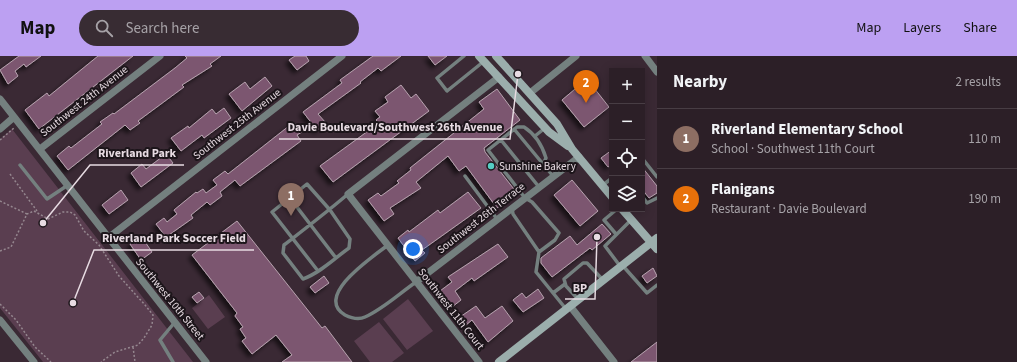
<!DOCTYPE html>
<html lang="en">
<head>
<meta charset="utf-8">
<style>
	:root { --surface:#2c1f27; --page:#382c33; --text:#f1f3f6; --muted:#a6a2a7; --line:#483d44; --accent:#bca0f2 }
	body { margin:0; font-family:"Source Sans 3",sans-serif; background:var(--page); color:var(--text) }
	.controls { position:absolute; right:12px; top:12px; display:grid; overflow:hidden; border-radius:0px; box-shadow:0 2px 10px #0003 }
	.controls button { width:36px; height:36px; display:grid; place-items:center; padding:0; border:0; border-bottom:1px solid var(--line); background:var(--surface); color:var(--text); font:20px sans-serif }
	.you { position:absolute; left:413px; top:193px; width:14px; height:14px; margin:-10px; border:3px solid #fff; border-radius:50%; background:#1a73e8; box-shadow:0 0 0 6px #1a73e833 }
	.badge { display:grid; place-items:center; width:26px; height:26px; border-radius:50%; background:var(--accent); color:#fff; font-size:13px; font-weight:700 }
	.pin { position:absolute; translate:-50% -33px; filter:drop-shadow(0 1px 2px #0008) }
	.pin::after { content:''; position:absolute; top:21px; width:14px; height:12px; background:inherit; clip-path:polygon(0 0,100% 0,50% 100%) }
	.list { margin:0; padding:0; list-style:none }
	h2 { display:flex; justify-content:space-between; align-items:center; height:52px; margin:0; padding:0 16px; font-size:17px }
	h2 small { font-size:13px; font-weight:400; color:var(--muted) }
	.list li { display:grid; grid-template-columns:26px 1fr auto; gap:12px; align-items:center; box-sizing:border-box; height:60px; padding:0 16px; border-top:1px solid var(--line) }
	.list b { display:block; font-size:15px; white-space:nowrap }
	.list p { margin:0; font-size:13px; white-space:nowrap; color:var(--muted) }
	.list em { font-size:13px; font-style:normal; color:var(--muted) }
	.icon { flex:none; width:22px; height:22px; fill:none; stroke:currentColor; stroke-width:2; stroke-linecap:round; stroke-linejoin:round }
	.map { position:relative; flex:none; width:657px; height:306px; overflow:hidden }
	header { display:flex; align-items:center; gap:24px; box-sizing:border-box; height:56px; padding:0 20px; background:var(--accent); color:#111 }
	header strong { font-size:19px }
	nav { display:flex; gap:22px; margin-inline-start:auto; font-size:14px }
	.search { width:280px; height:36px; background:var(--page); display:flex; align-items:center; gap:10px; box-sizing:border-box; padding:0 14px; border-radius:22px; color:var(--muted); font-size:15px }
	main { display:flex }
	aside { flex:1; background:var(--surface) }
	.map>svg:first-child { display:block }
	.green { fill:#5a3e50 }
	.building { fill:#7c576f; stroke:#b7a2af; filter:url(#shadow) }
	.lines { fill:none; stroke-linecap:round; stroke-linejoin:round }
	.path { stroke:#95878f; stroke-width:1.5; stroke-dasharray:2 2; stroke-linecap:butt }
	.lane { stroke:#74807f; stroke-width:3.5 }
	.street { stroke:#74807f; stroke-width:7 }
	.secondary { stroke:#9baeac; stroke-width:8 }
	.poi-dot { fill:#55cec5; stroke:#1c151a; stroke-width:1.5 }
	.labels { text-anchor:middle; dominant-baseline:central; stroke-width:4; stroke-linejoin:round; paint-order:stroke }
	.street-label { font-size:11px; fill:#e7dbe2; stroke:#1c151a }
	.poi-label { font-size:11px; fill:#e7dbe2; stroke:#1c151a; text-anchor:start }
	.leader { fill:none; stroke:#e7dbe2; stroke-width:1.5 }
	.callout-dot { fill:#e7dbe2; stroke:#1c151a; stroke-width:1.5 }
	.callout-label { font-size:12px; text-anchor:middle; font-weight:bold; fill:#e7dbe2; stroke:#1c151a; stroke-width:4; stroke-linejoin:round; paint-order:stroke }
</style>
</head>
<body>
<header>
<strong>Map</strong>
<div class="search"><svg class="icon" aria-label="search" viewBox="0 0 24 24"><circle cx="10" cy="10" r="6"/><path d="M15 15l6 6"/></svg>Search here</div>
<nav><a>Map</a><a>Layers</a><a>Share</a></nav>
</header>
<main>
<div class="map">
<svg width="657" height="306" viewBox="0 0 657 306">
	<defs>
		<filter id="shadow"><feDropShadow dx="-3.5" dy="3.5" stdDeviation="2" flood-color="#0009"/></filter>
	</defs>
	<rect width="100%" height="100%" fill="#3a2934"/>
	<path class="green" d="M12 73 193 306H43L0 252V83Z
		M209 239 225 261 208 273 192 252Z
		M408 243 433 275 407 294 383 263Z
		M379 266 404 297 392 306H370L354 285Z"/>
	<path class="building" d="M19 0H41L26 11 24 8 15 15 18 20 8 28 0 14Z
		M98 0H133L39 73 25 54 47 37 49 40Z
		M185 0H221L210 8 212 10 182 29 184 31 138 65 140 67 130 74 125 69 68 114 57 100 69 90 71 92 102 68 100 66 113 57 114 58 175 12 187 2Z
		M295 0H306L309 5 297 14 289 4Z
		M373 0H401L381 15 378 12 360 26 361 27 318 58 326 67 317 74 303 56 342 27 340 24Z
		M428 0H447L435 9Z
		M265 21 272 30 242 55 229 38 245 26 250 33Z
		M587 23 609 51 584 71 562 44Z
		M401 29 411 42 416 38 429 55 333 126 320 110 379 67 376 64 380 61 375 55 388 46 385 41Z
		M497 33 520 64 484 92 485 96 517 137 497 152 466 110 459 115 448 100 416 126 421 132 390 152 394 158 384 165 368 144 378 137 381 140 399 127 397 125 411 114 410 112 484 53 479 46Z
		M224 52 231 62 204 82 202 79 181 95 171 82 188 70 189 72 212 53 216 58Z
		M294 66 302 76 297 79 301 85 240 130 235 124 220 136 222 140 210 149 207 146 191 159 193 162 166 181 156 168 164 162 167 166 177 158 174 154 196 136 197 137 203 133 206 137 217 129 213 124 225 115 228 118Z
		M612 94V108L608 111 601 102Z
		M166 98 173 107 141 131 131 117 142 108 146 113Z
		M642 111 657 130V137L649 142 642 133Z
		M572 124 598 155 580 170 554 139Z
		M121 134 128 144 109 158 102 149Z
		M468 136 481 152 422 194 425 197 415 205 398 182 408 174 409 176 438 154 440 157Z
		M237 165 322 272 325 270 352 306H282L292 299 276 279 252 298 242 285 246 282 240 273 243 271 235 260 237 257 192 199Z
		M602 168 611 178 592 194 590 192 552 221 541 207V202L570 180 577 189Z
		M141 180 152 196 141 204 130 188Z
		M498 188 508 201 474 225 472 222 455 235 461 244 452 251 440 235 452 226 448 221Z
		M653 212 657 220 647 227 642 220Z
		M324 220 329 227 315 237 310 231Z
		M538 233 544 242 523 256 513 244 522 237 526 242Z
		M199 236 204 242 197 247 192 241Z
		M476 250 485 262 502 250 513 265 488 286 472 264 466 269 460 261Z
		M657 286V306H631Z"/>
	<g class="lines">
		<path class="path" d="M0 84 14 72
			M10 118 37 155
			M0 145 27 158
			M0 195 11 191 27 158 34 155 48 163 63 156H70L75 159 84 175 99 189 119 220 145 249 153 259 152 269 144 282 138 289 115 296 101 306
			M0 248 16 264 35 291 51 306
			M133 291 135 306"/>
		<path class="lane" d="M464 0 437 22 447 35 483 6
			M514 73 543 108
			M535 80 545 72
			M501 84 539 131
			M642 102 657 121
			M20 109 47 143 68 129
			M465 120 497 163
			M603 129 612 122
			M642 140 647 147 657 142
			M290 142 336 202
			M512 152 513 158 539 196 555 184 559 177 532 146 525 142 488 94 517 71H524C535 78 542 89 546 102L543 108 553 120
			M616 178 604 164 617 153
			M388 189C374 200 313 240 345 259 351 262 359 264 365 261 383 253 400 237 416 226
			M539 196 536 216 566 253
			M620 210 605 190 631 164
			M623 210 647 237 657 229
			M318 215 272 156 307 128 330 154 350 183 349 192C335 202 320 217 303 223L283 197 284 189C306 172 327 156 348 138
			M553 237 565 228
			M578 243 566 230 564 223 583 207H587L603 224
			M173 306 160 284 175 266"/>
		<path class="street" d="M645 0 657 16
			M530 37 576 0
			M0 43 206 306
			M0 73 14 61
			M40 93 160 0
			M108 182 342 0
			M416 226 579 101
			M570 250 614 306
			M0 264 34 306
			M479 306 348 138 499 21"/>
		<path class="secondary" d="M479 0 549 76 568 90
			M496 0 557 68 572 93 612 141
			M622 153 657 193
			M499 306 657 182"/>
	</g>
	<circle class="poi-dot" cx="491" cy="110" r="4"/>
	<g class="labels">
		<g class="street-label">
			<text transform="translate(84 45) rotate(-38)">Southwest 24th Avenue</text>
			<text transform="translate(237 68) rotate(-38)">Southwest 25th Avenue</text>
			<text transform="translate(481 162) rotate(-38)">Southwest 26th Terrace</text>
			<text transform="translate(170 243) rotate(51)">Southwest 10th Street</text>
			<text transform="translate(451 253) rotate(52)">Southwest 11th Court</text>
		</g>
		<g class="poi-label">
			<text x="499" y="110">Sunshine Bakery</text>
		</g>
	</g>
	<path class="leader" d="M518 18L510 83H279M43 167L90 109H184M73 247L94 194H254M597 181L595 243H565"/>
	<g class="callout-dot">
		<circle cx="518" cy="18" r="4"/>
		<circle cx="43" cy="167" r="4"/>
		<circle cx="73" cy="247" r="4"/>
		<circle cx="597" cy="181" r="4"/>
	</g>
	<g class="callout-label">
		<text x="395" y="75">Davie Boulevard/Southwest 26th Avenue</text>
		<text x="137" y="101">Riverland Park</text>
		<text x="174" y="186">Riverland Park Soccer Field</text>
		<text x="580" y="236">BP</text>
	</g>
</svg>
<div class="controls">
<button>+</button>
<button>−</button>
<button><svg class="icon" aria-label="locate" viewBox="0 0 24 24"><circle cx="12" cy="12" r="6"/><path d="M12 2v4M12 18v4M2 12h4M18 12h4"/></svg></button>
<button><svg class="icon" aria-label="layers" viewBox="0 0 24 24"><path d="M12 4l9 5-9 5-9-5zM3 14l9 5 9-5"/></svg></button>
</div>
<div class="you"></div>
<div class="pin badge" style="left:291px;top:160px;background:#8d6e63">1</div>
<div class="pin badge" style="left:586px;top:47px;background:#e8710a">2</div>
</div>
<aside>
<h2>Nearby<small>2 results</small></h2>
<ul class="list">
<li><span class="badge" style="background:#8d6e63">1</span><div><b>Riverland Elementary School</b><p>School · Southwest 11th Court</p></div><em>110 m</em></li>
<li><span class="badge" style="background:#e8710a">2</span><div><b>Flanigans</b><p>Restaurant · Davie Boulevard</p></div><em>190 m</em></li>
</ul>
</aside>
</main>
</body>
</html>
